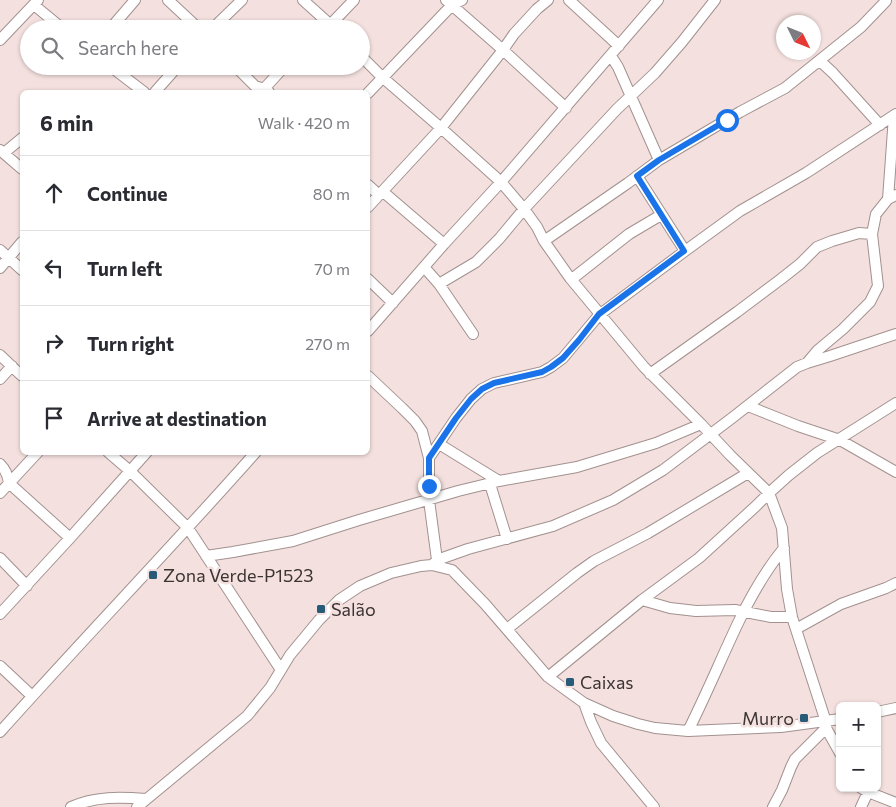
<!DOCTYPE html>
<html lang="en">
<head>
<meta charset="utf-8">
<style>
	:root { --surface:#fff; --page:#f2f2f3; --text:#2b2b33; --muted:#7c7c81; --line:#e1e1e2 }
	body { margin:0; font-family:Commissioner,sans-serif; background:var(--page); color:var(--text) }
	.controls { position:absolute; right:15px; bottom:15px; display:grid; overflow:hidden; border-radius:8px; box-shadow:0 1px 4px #0004 }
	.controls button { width:45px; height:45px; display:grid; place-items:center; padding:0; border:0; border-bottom:1px solid var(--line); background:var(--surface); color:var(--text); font:25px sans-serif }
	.compass { position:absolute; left:776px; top:15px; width:45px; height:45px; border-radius:50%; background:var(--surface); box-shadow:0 1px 4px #0004; rotate:133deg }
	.stop { position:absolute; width:15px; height:15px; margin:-11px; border:4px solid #1a73e8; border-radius:50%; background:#fff }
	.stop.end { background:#1a73e8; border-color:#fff; box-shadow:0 1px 5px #0008 }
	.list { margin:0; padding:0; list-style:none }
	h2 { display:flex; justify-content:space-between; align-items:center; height:65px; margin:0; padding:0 20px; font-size:21px }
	h2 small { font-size:16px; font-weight:400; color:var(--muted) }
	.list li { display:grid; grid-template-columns:32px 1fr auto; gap:15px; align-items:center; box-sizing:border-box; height:75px; padding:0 20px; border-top:1px solid var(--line) }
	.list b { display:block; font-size:19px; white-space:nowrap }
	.list em { font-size:16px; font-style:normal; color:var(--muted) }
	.icon { flex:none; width:28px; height:28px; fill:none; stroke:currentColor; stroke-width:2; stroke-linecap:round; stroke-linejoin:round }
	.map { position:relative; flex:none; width:896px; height:807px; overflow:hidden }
	.search { position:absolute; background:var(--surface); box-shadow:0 1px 4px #0004; left:20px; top:20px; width:350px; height:55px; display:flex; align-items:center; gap:12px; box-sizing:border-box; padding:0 18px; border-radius:28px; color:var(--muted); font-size:19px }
	.panel { position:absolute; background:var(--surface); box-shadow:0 1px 4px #0004; left:20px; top:90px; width:350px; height:365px; border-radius:8px }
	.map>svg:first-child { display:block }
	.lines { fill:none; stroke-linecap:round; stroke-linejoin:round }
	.minor-casing { stroke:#a2918f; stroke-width:12 }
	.minor { stroke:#fff; stroke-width:10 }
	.route { stroke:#1a73e8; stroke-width:6 }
	.poi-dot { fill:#285b78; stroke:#f4e1df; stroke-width:2 }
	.labels { text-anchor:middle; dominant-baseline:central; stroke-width:5; stroke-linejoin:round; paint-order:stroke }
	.poi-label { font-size:18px; fill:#3b3433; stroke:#f4e1df; text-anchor:start }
</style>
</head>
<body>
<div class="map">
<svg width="896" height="807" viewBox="0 0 896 807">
	<rect width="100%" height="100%" fill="#f4e1df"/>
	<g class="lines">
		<g class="minor-casing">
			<path id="minor" d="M168 0 199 29
				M303 0 335 29
				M446 0 503 50 566 108
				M569 0 619 46
				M34 5 63 29
				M110 29 135 0
				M212 29 242 0
				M323 29 331 24 354 0
				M0 40 38 0
				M361 56 382 77 441 128 501 182 524 209 537 227 544 241 570 278 644 367 701 424 730 455 769 493 782 528 787 589 792 617 826 722V728L840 753
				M611 56 618 67 659 160
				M820 61 833 73 880 125
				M110 66 144 92
				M235 66 255 86 264 89 269 92
				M155 92 178 66
				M261 92 285 66
				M368 93 452 5 462 0
				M0 150 22 169
				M4 153 22 138
				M637 176 685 251
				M368 185 379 195 384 193 388 196 444 244
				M888 199 894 116
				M368 207 441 128 503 50 514 34 537 9 548 0
				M544 241 628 183 659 160 740 112 785 88 861 27 886 1
				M0 250 22 270
				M424 267 439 284 476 262 499 239 524 209 617 109 655 73 682 42 715 0
				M0 268 22 242
				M368 279 393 303
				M572 279 629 234 661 215
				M439 284 473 334
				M368 331 444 244 501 182 658 0
				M0 355 22 376
				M807 363 818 350 843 329 870 302 878 286 872 234 876 214 888 199 896 195
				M650 374 737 312 781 279 800 264 817 247 832 241 859 233 872 234
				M368 376 402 408 415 421 422 431 429 458V500L437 560
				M0 379 12 366
				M748 406 798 426 840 440 896 472
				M439 444 499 481
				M108 452 130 471 188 528 281 670
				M429 458 456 418 471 399 482 389 494 383 542 372 551 367 563 358 599 315 685 251 740 211 806 173 896 114
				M0 464C6 470 8 475 9 483L70 538
				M490 484 507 539
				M0 493 38 452
				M206 556 233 552 293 541 359 520 458 491 499 481 577 467 656 443 701 424
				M0 558 27 586
				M432 565 437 560 468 549 553 526 613 500 663 470 732 418 797 367 807 363 830 356 896 334
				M642 600 670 608 696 611 735 610 771 617H792
				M0 614 70 538 147 452
				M507 629 577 573 594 561 648 533 748 473
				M796 629 841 604 886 588 896 583
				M0 666 32 696
				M548 677 642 600 699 558 756 506 769 493 789 475 817 453 896 403
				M584 703 591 722 601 743 654 807
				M877 712 896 708
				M688 731C706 695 721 659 738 623 751 596 765 571 784 548
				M0 732C84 638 172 547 256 452
				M861 788 868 792 896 803
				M71 807C95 796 121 797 146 799
				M137 807 247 716 270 688 290 655 319 620 339 600 360 586 391 573 421 566 432 565 452 570 485 604 548 677 584 703 613 716 638 724 655 728 688 731 781 727 840 719
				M773 807 782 790 791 767 795 759 826 728
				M861 807 868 792"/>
		</g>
		<use href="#minor" class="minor"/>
	</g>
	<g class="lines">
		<path class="route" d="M429 486V458L456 418 471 399 482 389 494 383 542 372 551 367 563 358 579 340 599 314 684 251 637 176 659 160 727 120"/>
	</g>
	<g class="poi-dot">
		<rect x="148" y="570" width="10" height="10" rx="2.5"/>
		<rect x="316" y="604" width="10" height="10" rx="2.5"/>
		<rect x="565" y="677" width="10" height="10" rx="2.5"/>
		<rect x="799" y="713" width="10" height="10" rx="2.5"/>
	</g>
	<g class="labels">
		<g class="poi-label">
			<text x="163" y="575">Zona Verde-P1523</text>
			<text x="331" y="609">Salão</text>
			<text x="580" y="682">Caixas</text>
			<text x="794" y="718" text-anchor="end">Murro</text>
		</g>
	</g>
</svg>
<div class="controls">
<button>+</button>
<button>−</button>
</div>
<svg class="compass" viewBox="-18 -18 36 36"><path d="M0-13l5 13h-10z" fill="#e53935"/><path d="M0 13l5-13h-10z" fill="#7c7c81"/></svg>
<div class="stop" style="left:727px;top:120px"></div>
<div class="stop end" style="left:429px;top:486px"></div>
<div class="search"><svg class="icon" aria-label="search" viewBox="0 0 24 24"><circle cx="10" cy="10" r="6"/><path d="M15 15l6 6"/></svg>Search here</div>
<section class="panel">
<h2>6 min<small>Walk · 420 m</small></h2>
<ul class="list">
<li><svg class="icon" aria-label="ahead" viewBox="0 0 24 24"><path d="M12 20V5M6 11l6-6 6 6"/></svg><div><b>Continue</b></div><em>80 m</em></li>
<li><svg class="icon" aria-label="left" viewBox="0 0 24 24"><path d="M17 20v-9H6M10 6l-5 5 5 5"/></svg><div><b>Turn left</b></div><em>70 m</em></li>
<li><svg class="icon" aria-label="right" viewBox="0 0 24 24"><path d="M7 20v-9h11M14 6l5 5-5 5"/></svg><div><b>Turn right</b></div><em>270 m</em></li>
<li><svg class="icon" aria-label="arrive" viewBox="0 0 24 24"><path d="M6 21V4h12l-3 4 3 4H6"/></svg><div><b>Arrive at destination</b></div></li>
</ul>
</section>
</div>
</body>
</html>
